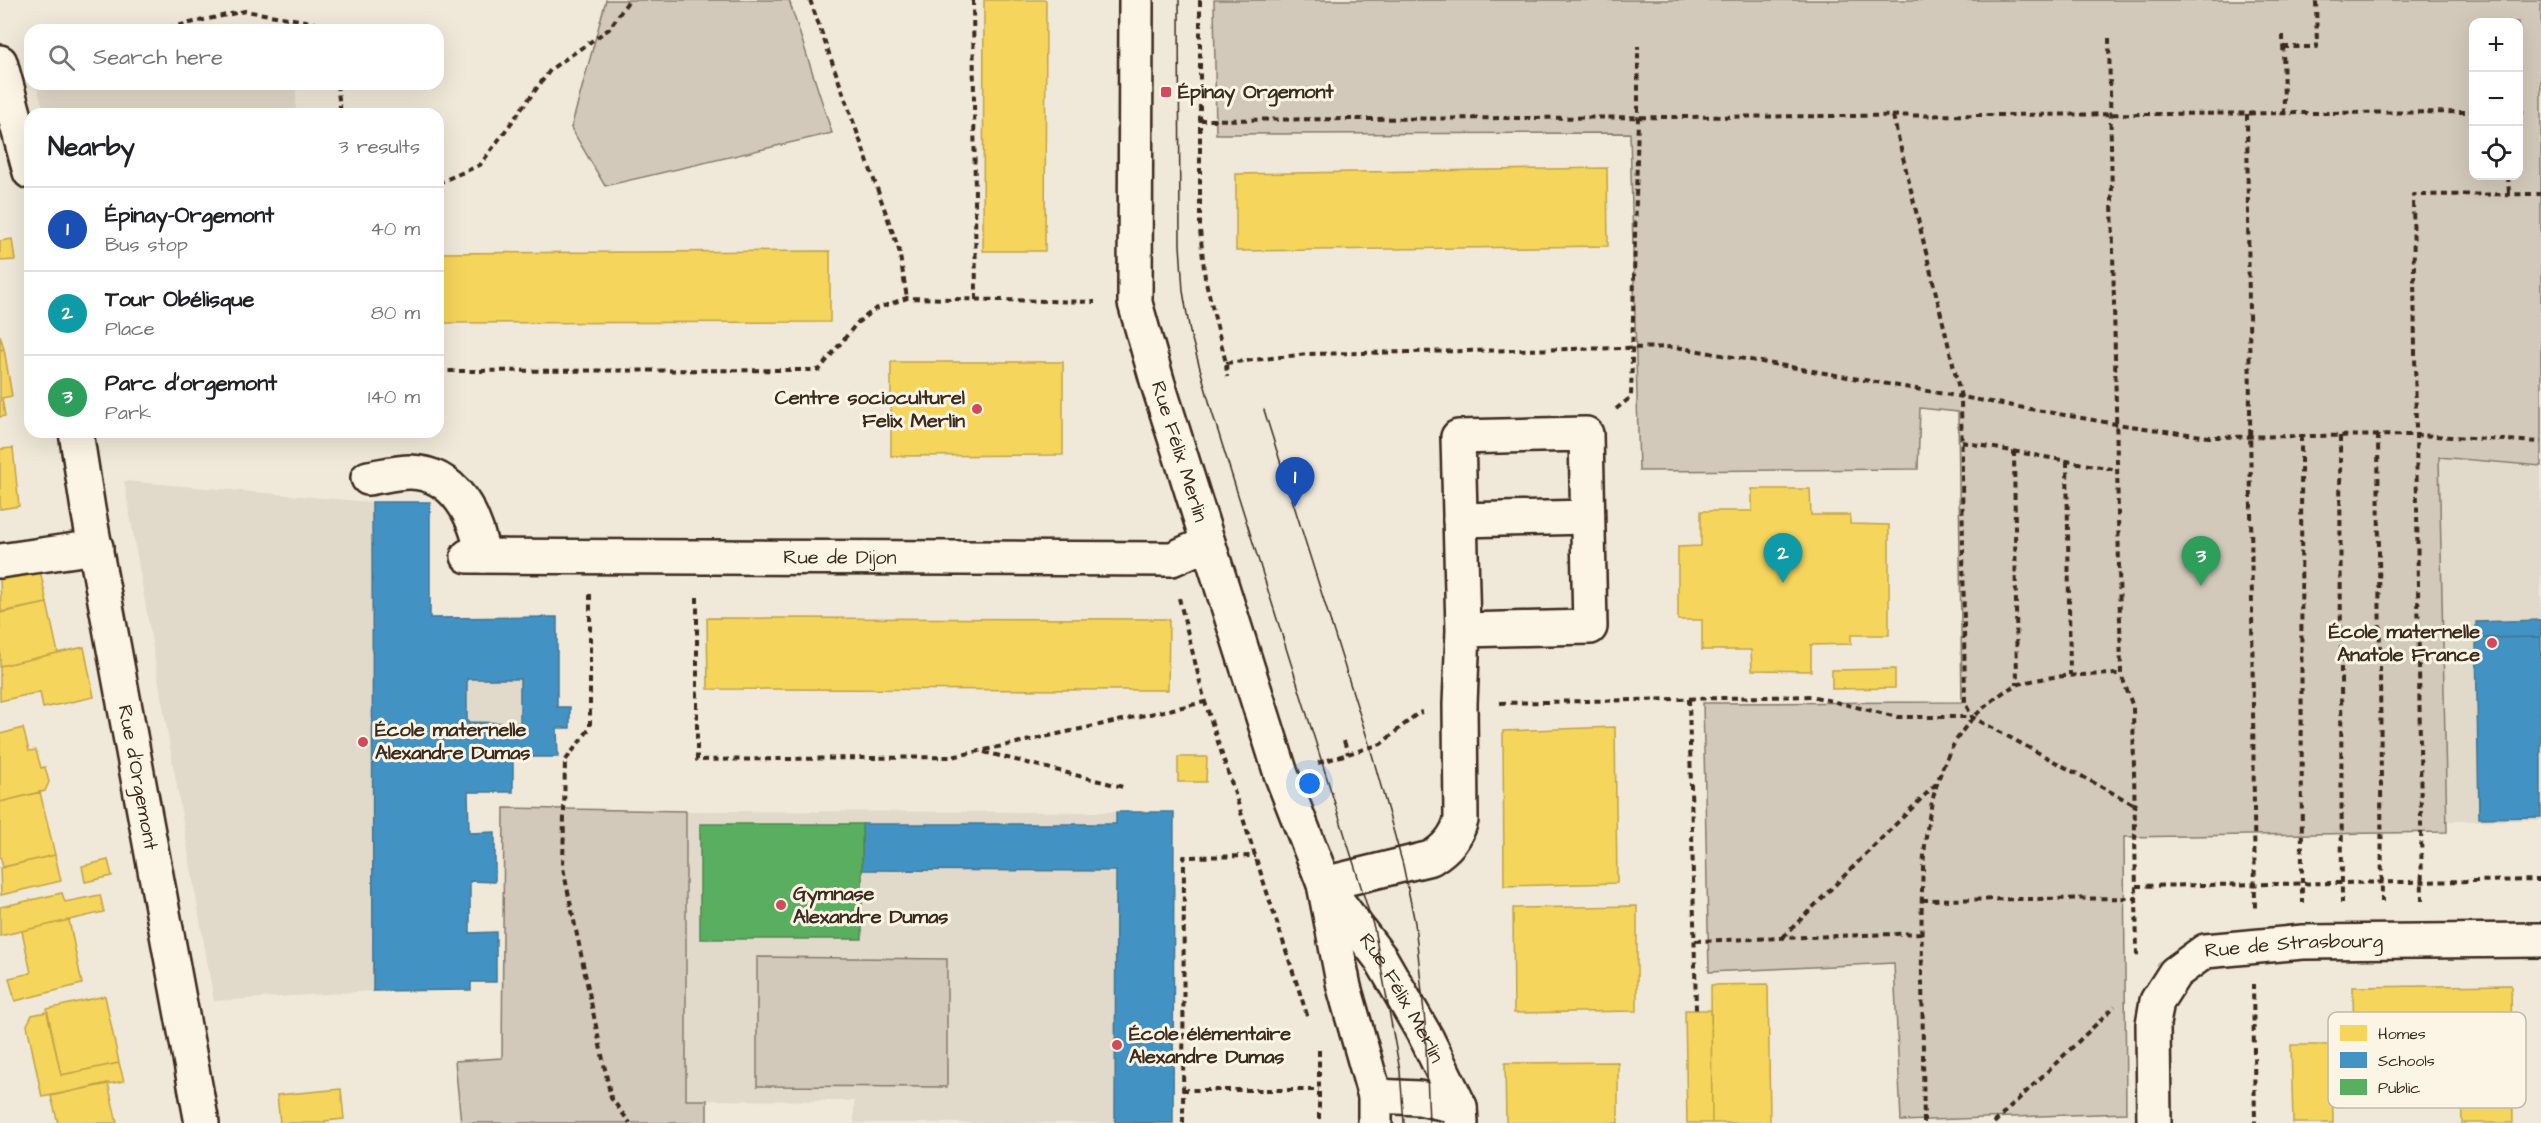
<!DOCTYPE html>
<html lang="en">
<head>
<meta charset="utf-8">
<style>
	:root { --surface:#fff; --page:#f2f2f2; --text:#202124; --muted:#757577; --line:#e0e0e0; --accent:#d1495b }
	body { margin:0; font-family:"Architects Daughter",sans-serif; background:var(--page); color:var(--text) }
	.controls { position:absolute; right:18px; top:18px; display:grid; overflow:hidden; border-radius:12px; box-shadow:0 6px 24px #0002 }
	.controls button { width:54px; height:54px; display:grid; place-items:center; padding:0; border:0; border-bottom:2px solid var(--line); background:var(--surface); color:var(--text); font:30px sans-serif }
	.you { position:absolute; left:1310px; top:784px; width:21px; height:21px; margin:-15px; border:4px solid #fff; border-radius:50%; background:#1a73e8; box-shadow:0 0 0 9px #1a73e833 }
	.badge { display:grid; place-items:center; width:39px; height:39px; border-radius:50%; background:var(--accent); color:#fff; font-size:20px; font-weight:700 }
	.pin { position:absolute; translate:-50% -50px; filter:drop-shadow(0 2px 3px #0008) }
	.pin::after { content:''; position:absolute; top:32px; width:21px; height:18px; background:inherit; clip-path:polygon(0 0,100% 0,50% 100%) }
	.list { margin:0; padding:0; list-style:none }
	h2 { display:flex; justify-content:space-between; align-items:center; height:78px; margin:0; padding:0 24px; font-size:26px }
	h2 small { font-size:20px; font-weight:400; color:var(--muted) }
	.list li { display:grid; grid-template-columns:39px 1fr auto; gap:18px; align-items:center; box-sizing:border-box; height:84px; padding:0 24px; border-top:2px solid var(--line) }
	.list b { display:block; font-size:22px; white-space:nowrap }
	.list p { margin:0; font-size:20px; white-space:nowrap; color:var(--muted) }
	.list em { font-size:20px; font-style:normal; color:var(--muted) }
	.icon { flex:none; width:33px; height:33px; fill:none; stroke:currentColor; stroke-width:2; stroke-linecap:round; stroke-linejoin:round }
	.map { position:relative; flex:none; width:2541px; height:1123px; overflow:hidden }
	.search { position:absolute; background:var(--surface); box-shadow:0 6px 24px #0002; left:24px; top:24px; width:420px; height:66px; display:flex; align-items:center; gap:15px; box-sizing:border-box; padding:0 21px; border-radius:18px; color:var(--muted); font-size:22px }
	.panel { position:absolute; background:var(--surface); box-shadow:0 6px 24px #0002; left:24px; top:108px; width:420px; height:330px; border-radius:18px }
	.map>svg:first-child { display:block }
	.built { fill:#e1d9c9 }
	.green { fill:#d2c9ba; stroke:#867a6c; stroke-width:1.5; fill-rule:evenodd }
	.homes { fill:#f6d55c; stroke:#bea249; stroke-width:1.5 }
	.schools { fill:#4393c3; stroke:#417492; stroke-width:1.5; fill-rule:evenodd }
	.public { fill:#5aae61; stroke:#51864d; stroke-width:1.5 }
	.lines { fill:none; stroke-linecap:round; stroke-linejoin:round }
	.minor-casing { stroke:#3b2a1e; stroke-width:38 }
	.path { stroke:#3b2a1e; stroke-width:4; stroke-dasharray:6 4.5; stroke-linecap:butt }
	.minor { stroke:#fcf5e5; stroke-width:33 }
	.tram { stroke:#3b2a1e; stroke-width:1.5 }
	.poi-dot { fill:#d1495b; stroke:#fcf5e5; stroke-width:2 }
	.labels { text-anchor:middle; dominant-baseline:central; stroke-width:6; stroke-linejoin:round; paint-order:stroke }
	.poi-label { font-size:20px; font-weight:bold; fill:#3b2a1e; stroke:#fcf5e5; text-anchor:start }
	.street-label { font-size:20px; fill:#3b2a1e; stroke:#fcf5e5 }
	.key { fill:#fcf5e5; stroke:#c2b8a9; stroke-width:1.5 }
	.key-label { font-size:16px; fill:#3b2a1e }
</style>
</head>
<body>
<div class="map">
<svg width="2541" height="1123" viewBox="0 0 2541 1123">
	<rect width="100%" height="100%" fill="#f0e9d9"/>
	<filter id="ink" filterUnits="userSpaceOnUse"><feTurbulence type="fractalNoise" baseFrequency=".0167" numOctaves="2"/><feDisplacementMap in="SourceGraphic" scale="12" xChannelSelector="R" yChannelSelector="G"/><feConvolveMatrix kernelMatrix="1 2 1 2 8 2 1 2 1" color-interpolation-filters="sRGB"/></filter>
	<g filter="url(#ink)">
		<path class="built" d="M36 84H296V114H45Z
			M2439 457 2541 466V820L2447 821Z
			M124 481 372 502H430V617H557V706L570 707V728H557L513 757V792H468L469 832H495V882H470V932H496V982H471V990L372 991 214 1001Z
			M687 811 1174 812 1173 1123H854V1101L686 1100Z"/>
		<path class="green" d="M606 0H789L832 133 605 186 571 128Z
			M1214 0H2541V466L2439 457 2447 832 2124 837 2126 1113 1901 1121 1894 963 1709 972 1703 703 1962 702 1958 412 1920 408 1918 469 1639 471 1630 133 1216 134ZM2474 22H2518V176H2474Z
			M504 808 686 811V1100H707V1123H461L455 1061 502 1058Z
			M757 957 947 959V1087L757 1086Z"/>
		<path class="homes" d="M984 0H1046L1045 251H983Z
			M1607 168 1608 246 1236 251V174Z
			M12 239 15 260 0 261V241Z
			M830 251V322L438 323V253Z
			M0 335 4 349 0 350Z
			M4 349 12 396 2 398 5 416 0 417V350Z
			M891 362H1063V455L891 456Z
			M13 448 19 506 0 509V449Z
			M1752 489H1810L1811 515H1850V524L1889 525V635H1851V644L1811 645V671L1752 670 1751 650H1702V620H1678V547L1701 546V511H1752Z
			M40 570 47 603 1 612 0 577Z
			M47 603 58 653 0 666V613Z
			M707 618 1169 619 1168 690 708 689Z
			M84 647 94 697 43 708 40 692 0 701V666Z
			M1895 669V688L1832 689V670Z
			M1615 727 1617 883 1504 886 1503 731Z
			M23 728 29 751 36 750 41 768 45 767 49 782 45 791 0 802V734Z
			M1178 757H1207L1206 782H1178Z
			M40 792 55 855 3 867 0 856V802Z
			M55 855 61 881 1 895 0 868Z
			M108 860 112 876 85 882 82 866Z
			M62 893 65 902 100 895 104 912 0 936V907Z
			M1637 906V1011L1514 1013 1513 908Z
			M69 920 82 984 15 1001 9 978 31 973 22 931Z
			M1768 984 1770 1123H1712L1711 985Z
			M2511 985 2513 1123H2462L2461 1057 2354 1059 2353 987Z
			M105 996 119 1063 61 1075 47 1009Z
			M1685 1010H1711L1712 1123H1687Z
			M47 1012 61 1075 119 1063 124 1081 42 1097 27 1025 32 1015Z
			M2291 1045H2332L2333 1123H2293Z
			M1618 1062V1123H1506L1505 1063Z
			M108 1083 117 1123H58L51 1096Z
			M341 1089 344 1119 325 1121V1123H280L277 1095Z"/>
		<path class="schools" d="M372 502H430V618L557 617V707H570V728H557L558 757H513V792H468L469 833 495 832V882L470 881V933L496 932V982H471V990L373 991ZM467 679H520V723L467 722Z
			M2541 620V637L2476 638V622Z
			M2541 637V817L2479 818 2476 638Z
			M1116 812H1174L1173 1123H1115L1116 871 862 870V824H1116Z"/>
		<path class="public" d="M700 824H862V939H700Z"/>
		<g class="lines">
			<g class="minor-casing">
				<g id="minor">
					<path id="s1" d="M1136 0 1135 303 1158 384 1281 774 1324 884 1344 987 1375 1096V1123"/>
					<path d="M0 62 30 172"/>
					<path id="s2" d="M76 432 88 509 202 1123"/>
					<path d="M368 478C382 476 396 472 410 472 456 473 476 517 483 556"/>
					<path d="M1460 520 1587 517"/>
					<path id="s3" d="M468 556 1172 559 1208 543"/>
					<path d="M0 561 96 547"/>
					<path d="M1324 884 1431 858C1446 849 1457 836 1461 820L1460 704 1463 630 1458 437 1586 434 1590 627 1463 630"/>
					<path id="s4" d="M1328 889 1381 959 1427 1039 1460 1107 1461 1123"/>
					<path d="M1375 1096 1419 1098 1460 1107"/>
					<path id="s5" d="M2154 1123 2153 1024 2157 1001 2175 973 2205 951 2303 942 2541 940"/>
				</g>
			</g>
			<path class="path" d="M810 0 899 250 907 298
				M973 0 976 300
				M1200 0V230L1205 278 1226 363 1227 377
				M158 30 245 11 312 22 323 30
				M2283 35 2284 113
				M2109 38 2121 674 2133 707 2137 956
				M2283 47H2317L2316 0
				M337 84 341 114
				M2518 112H2526
				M2247 114 2255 908
				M1893 116 1961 397 1965 703 1972 717
				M1199 120 2474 112
				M2508 176 2509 194
				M438 183 480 165 551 69 609 29 629 0
				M1226 363 1308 354 1676 347 2116 424 2209 437 2416 435 2541 442
				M438 371 819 370 857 323 875 309 907 298 1095 302
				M1616 409 1631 397 1638 118V46
				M2378 435 2382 902
				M2301 436 2302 903
				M2340 436 2342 903
				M1962 442 2117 470
				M2014 451 2017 685
				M2067 461 2070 675
				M590 594V728L565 761 563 868 611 1098 630 1123
				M697 597V760L952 757 1205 702
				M1179 598 1205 702 1308 1018
				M1689 699 1696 1010
				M1500 703 1811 696 1897 717H1972L2135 805
				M1344 741 1348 754
				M984 752 1123 787
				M1318 763 1381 744 1418 713 1422 712
				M2136 886 2541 880
				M1922 900 2137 898
				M2422 901 2413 195 2541 194
				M1783 937 1937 783
				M1695 941 1922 933
				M2253 984 2255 1123
				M1319 1050V1123
				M1182 1090H1319
				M1183 1123 1184 857 1256 856
				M1924 1123C1923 1076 1923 1029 1922 982 1922 896 1912 765 1987 705 1996 698 2006 689 2017 685 2050 674 2087 675 2121 674
				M1994 1123 2115 1006"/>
			<use href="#minor" class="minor"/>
			<path class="tram" d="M1179 0 1180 245 1183 291 1190 332 1212 412 1374 928 1400 1071 1404 1123
				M1264 410 1370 747 1403 865 1415 923 1425 1023 1429 1123"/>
		</g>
	</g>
	<g class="poi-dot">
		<rect x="1160" y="86" width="12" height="12" rx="3"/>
		<circle cx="977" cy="409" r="6"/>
		<circle cx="2492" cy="643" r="6"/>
		<circle cx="363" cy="742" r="6"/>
		<circle cx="781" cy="905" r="6"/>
		<circle cx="1117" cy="1045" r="6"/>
	</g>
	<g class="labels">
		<g class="poi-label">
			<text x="1178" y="92">Épinay Orgemont</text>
			<text x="965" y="398" text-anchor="end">Centre socioculturel<tspan x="965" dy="23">Felix Merlin</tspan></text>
			<text x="2480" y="632" text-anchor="end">École maternelle<tspan x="2480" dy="23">Anatole France</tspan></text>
			<text x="375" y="730">École maternelle<tspan x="375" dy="23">Alexandre Dumas</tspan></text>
			<text x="793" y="894">Gymnase<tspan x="793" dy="23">Alexandre Dumas</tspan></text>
			<text x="1129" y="1034">École élémentaire<tspan x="1129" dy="23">Alexandre Dumas</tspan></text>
		</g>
		<g class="street-label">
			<text stroke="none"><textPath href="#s1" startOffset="458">Rue Félix Merlin</textPath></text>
			<text stroke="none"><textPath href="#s3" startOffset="372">Rue de Dijon</textPath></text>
			<text stroke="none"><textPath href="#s2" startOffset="351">Rue d'Orgemont</textPath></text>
			<text stroke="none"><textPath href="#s5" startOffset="282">Rue de Strasbourg</textPath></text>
			<text stroke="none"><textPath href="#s4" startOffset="132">Rue Félix Merlin</textPath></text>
		</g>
	</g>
	<rect x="2328" y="1012" width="198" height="96" rx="9" class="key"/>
	<rect x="2340" y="1025" width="27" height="16" fill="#f6d55c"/>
	<rect x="2340" y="1052" width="27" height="16" fill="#4393c3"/>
	<rect x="2340" y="1079" width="27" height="16" fill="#5aae61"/>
	<g class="key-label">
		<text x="2378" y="1039">Homes</text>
		<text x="2378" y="1066">Schools</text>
		<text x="2378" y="1093">Public</text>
	</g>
</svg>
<div class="controls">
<button>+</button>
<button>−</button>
<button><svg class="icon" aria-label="locate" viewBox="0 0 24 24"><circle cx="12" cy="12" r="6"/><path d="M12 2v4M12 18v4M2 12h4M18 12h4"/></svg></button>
</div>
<div class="you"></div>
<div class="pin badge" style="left:1295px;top:507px;background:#1a4fb4">1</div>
<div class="pin badge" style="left:1783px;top:583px;background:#0f9aa8">2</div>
<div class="pin badge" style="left:2201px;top:586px;background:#2e9e5b">3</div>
<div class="search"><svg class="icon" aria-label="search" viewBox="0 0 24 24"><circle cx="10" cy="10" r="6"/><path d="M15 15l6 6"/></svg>Search here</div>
<section class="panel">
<h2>Nearby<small>3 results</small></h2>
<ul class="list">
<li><span class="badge" style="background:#1a4fb4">1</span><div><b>Épinay-Orgemont</b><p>Bus stop</p></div><em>40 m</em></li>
<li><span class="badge" style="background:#0f9aa8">2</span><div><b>Tour Obélisque</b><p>Place</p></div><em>80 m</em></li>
<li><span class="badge" style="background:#2e9e5b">3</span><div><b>Parc d'orgemont</b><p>Park</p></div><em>140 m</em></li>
</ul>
</section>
</div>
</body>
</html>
